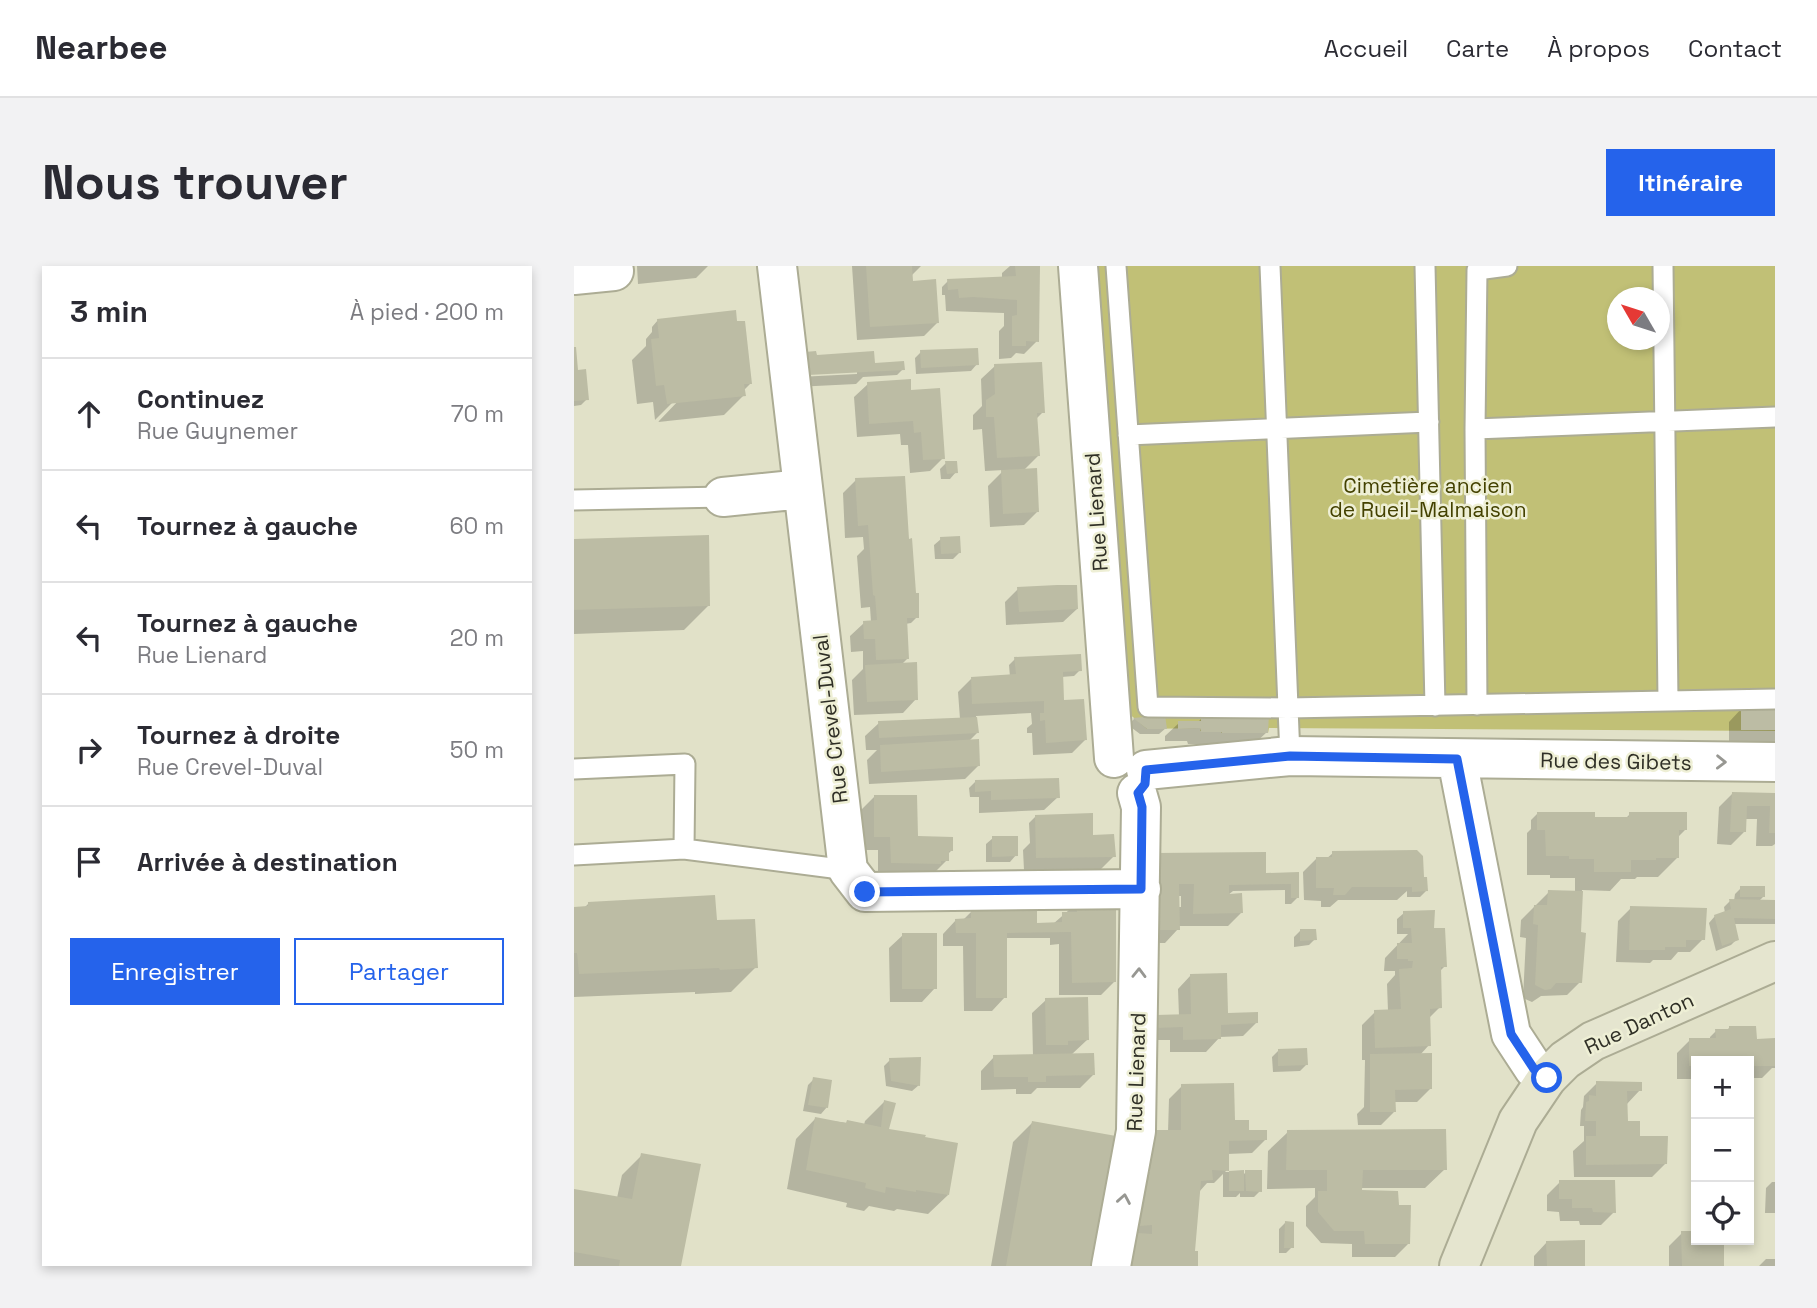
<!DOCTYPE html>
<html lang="fr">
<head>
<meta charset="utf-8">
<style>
	:root { --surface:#fff; --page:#f2f2f3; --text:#2b2b33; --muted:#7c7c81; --line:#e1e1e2; --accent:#2563eb }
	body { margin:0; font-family:"Space Grotesk",sans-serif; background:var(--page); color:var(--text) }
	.controls { position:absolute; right:21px; bottom:21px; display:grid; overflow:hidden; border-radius:0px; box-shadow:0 4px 10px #0003 }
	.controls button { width:63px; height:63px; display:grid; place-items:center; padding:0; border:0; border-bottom:2px solid var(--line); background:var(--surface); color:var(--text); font:35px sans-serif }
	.compass { position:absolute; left:1033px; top:21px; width:63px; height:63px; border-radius:50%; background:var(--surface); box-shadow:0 4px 10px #0003; rotate:309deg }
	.stop { position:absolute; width:21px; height:21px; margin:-16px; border:5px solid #2563eb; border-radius:50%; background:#fff }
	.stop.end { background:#2563eb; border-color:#fff; box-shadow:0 2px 7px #0008 }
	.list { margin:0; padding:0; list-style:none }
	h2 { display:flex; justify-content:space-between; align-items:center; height:91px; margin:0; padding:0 28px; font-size:30px }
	h2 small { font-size:23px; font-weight:400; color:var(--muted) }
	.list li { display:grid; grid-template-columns:46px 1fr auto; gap:21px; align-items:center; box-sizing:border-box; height:112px; padding:0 28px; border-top:2px solid var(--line) }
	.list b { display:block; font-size:26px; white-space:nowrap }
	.list p { margin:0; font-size:23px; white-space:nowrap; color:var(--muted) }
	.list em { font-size:23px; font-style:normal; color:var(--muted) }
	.actions { display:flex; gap:14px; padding:21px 28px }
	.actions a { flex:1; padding:16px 0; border:2px solid var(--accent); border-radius:0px; text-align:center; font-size:24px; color:var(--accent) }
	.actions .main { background:var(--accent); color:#fff }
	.icon { flex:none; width:38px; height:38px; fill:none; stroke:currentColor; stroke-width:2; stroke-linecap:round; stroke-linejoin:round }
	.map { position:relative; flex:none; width:1201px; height:1000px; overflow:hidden; border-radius:0px }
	header { display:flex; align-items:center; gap:42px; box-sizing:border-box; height:98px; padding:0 35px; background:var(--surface); border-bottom:2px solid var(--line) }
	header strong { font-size:33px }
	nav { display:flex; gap:38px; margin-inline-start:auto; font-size:24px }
	.intro { display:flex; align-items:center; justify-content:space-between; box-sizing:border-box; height:168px; padding:0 42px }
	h1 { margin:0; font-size:49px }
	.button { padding:18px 32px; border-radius:0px; background:var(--accent); color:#fff; font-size:24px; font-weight:700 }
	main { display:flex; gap:42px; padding:0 42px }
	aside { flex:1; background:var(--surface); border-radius:0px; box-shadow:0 4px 10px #0003 }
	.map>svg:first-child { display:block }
	.green { fill:#c1c076; fill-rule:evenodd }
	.shadow { fill:#0003; fill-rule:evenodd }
	.building { fill:#bcbca4 }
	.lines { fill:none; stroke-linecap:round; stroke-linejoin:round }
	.lane-casing { stroke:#acac94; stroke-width:23 }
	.street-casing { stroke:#acac94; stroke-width:42 }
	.secondary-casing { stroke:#acac94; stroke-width:42 }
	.lane { stroke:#fff; stroke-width:19 }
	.street { stroke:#fff; stroke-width:38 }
	.secondary { stroke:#e5e5cf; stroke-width:38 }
	.oneway { stroke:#979792 }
	.route { stroke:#2563eb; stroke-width:9 }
	.labels { text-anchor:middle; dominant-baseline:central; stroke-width:5; stroke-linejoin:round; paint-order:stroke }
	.park-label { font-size:21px; fill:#434100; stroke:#eeefd5 }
	.street-label { font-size:21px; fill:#2f2f26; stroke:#eeefd5 }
</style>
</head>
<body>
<header>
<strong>Nearbee</strong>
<nav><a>Accueil</a><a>Carte</a><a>À propos</a><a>Contact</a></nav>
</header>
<div class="intro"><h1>Nous trouver</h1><a class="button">Itinéraire</a></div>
<main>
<aside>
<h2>3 min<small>À pied · 200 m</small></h2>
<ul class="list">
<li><svg class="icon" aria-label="ahead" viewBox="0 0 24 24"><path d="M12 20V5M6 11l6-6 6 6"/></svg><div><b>Continuez</b><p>Rue Guynemer</p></div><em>70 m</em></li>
<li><svg class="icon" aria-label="left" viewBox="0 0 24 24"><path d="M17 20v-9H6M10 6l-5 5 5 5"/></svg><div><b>Tournez à gauche</b></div><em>60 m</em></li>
<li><svg class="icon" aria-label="left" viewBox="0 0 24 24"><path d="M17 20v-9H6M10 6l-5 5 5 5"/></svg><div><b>Tournez à gauche</b><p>Rue Lienard</p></div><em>20 m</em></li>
<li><svg class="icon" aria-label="right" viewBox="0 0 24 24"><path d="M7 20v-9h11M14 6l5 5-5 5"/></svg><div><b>Tournez à droite</b><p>Rue Crevel-Duval</p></div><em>50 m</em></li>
<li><svg class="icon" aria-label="arrive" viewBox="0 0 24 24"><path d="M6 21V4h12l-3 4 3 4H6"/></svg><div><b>Arrivée à destination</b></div></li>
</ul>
<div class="actions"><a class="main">Enregistrer</a><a>Partager</a></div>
</aside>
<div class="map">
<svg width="1201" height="1000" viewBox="0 0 1201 1000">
	<rect width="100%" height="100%" fill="#e1e1c8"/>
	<path class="green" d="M522 0H1201V465L695 462 694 467H648L647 466 626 465V462L573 463 553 446ZM1044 32H1086V74H1044Z"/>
	<path class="shadow" d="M63 0H134L122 12 64 18Z
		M278 0H347L337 10V17L363 57 350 70 283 74Z
		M436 0H464L463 75 450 88 442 87 437 92 425 93V65L430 60V47L372 45 371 29H368V21L374 15 428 12V7Z
		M84 54 162 59 177 117 170 124V129L150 149 84 156 107 132 105 130 81 154 79 136 63 138 58 94 72 80V73L78 66V61Z
		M0 82 3 108 13 133 7 139 0 140Z
		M347 86 403 98 397 105 342 108 341 92Z
		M241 87V90L299 87V99L329 97V103L323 109 289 111 282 118 221 121 219 101 232 88ZM283 104V108L225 111V108Z
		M421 100 469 146 462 153 465 189 449 205 463 246 450 259 416 261 414 220 430 204 411 205 408 163 399 164V149L408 140 407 113Z
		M294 118 336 125 369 192 356 205 336 207 334 179H327L326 168 283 171 280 131Z
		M372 197 382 206 376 213H367L366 203Z
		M282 214 332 256 343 351 337 357 331 358 334 392 327 399 342 433 329 447 280 449 278 414 289 403V385L277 386 276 370 290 357 297 356 296 341 287 342 283 290 290 283 289 271 271 272 269 227Z
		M367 273 385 287 379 293H361L360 279Z
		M0 275 135 339 110 364 0 368Z
		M444 323 503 343 489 356 432 359 431 336Z
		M441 393 506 404 500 410 487 411 489 436 512 473 498 487 459 489 458 467H453V462L458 458 457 447 402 450 403 467 394 476 405 499 391 513 295 518 293 494 303 484H292L291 470 305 457 386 453 384 426 397 413 436 411 435 399Z
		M1168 442H1201V477L1155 476V456Z
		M589 451 592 462 585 468H566L554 459 560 453Z
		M628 452 693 466 679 479 635 480V478H614L613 475H591V470L605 457H623Z
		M402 515 484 531 470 544 405 547V531H396L395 522Z
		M1158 528 1201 529V578L1198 580H1182L1183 553H1171L1170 566 1157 579 1143 578 1145 541Z
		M301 530 343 572 377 585 373 589V594L360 607 304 610V584H288L287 544Z
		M963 548 1019 553H1051L1056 548 1111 564 1105 570 1103 592 1084 611H1063L1061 613H1047L1036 625 1008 624 1005 668 1006 716 993 729 967 730 958 736 949 732 952 672 946 671 947 654 975 626H1001V612H976V609H953V567L957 563V554Z
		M462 550 518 568 540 590 527 603 450 604 449 584 456 577 455 557Z
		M419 572 442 589 436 596H412V578Z
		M759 587 848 612 852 625 846 631H833V625L823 634H764L756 641H747V635L730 634 729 606 742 593H752Z
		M570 603 688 609 723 608 724 631 717 638H711V624L659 625 654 629 667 647 654 660H604V663L591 677H570ZM604 630H607V641H604Z
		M1167 622 1189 631 1184 636H1201V658H1160L1163 673 1157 679 1142 685 1135 657 1141 650 1151 647 1150 641 1156 635H1160L1161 628Z
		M15 637 141 656 182 701 157 726 121 728V726L0 731V642H10Z
		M503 637 540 716 527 729H485V678L476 679V672H431V731L418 745H390L389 680H369V668L382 654H389L398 645 461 659 479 658Z
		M1057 642 1129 673 1116 686H1104L1097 694H1079L1076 697 1042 696 1044 655Z
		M830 647 858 663 871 700 865 706 866 741 854 753 855 779 846 789 857 822 843 836H820V846L807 859H784L783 848 790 841 791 794H788V759L801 746 814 745 813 718 821 709V705H810L811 692 834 668H823V653Z
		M726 665 741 673 735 679 720 681V671Z
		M329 669 361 722 348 736H316L315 682Z
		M617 709 652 749 682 757 669 770 646 771 632 786H596V774H569V764L605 750 604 723Z
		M472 734 513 774 497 789 519 809 506 822H463L457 828H442V823L407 824V805L420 791 459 790 458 747Z
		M1155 762 1181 774H1201V802H1198L1188 812H1175V795H1122V813H1103V787L1116 774H1136V771L1142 765H1152Z
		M705 784 732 799 726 805 699 806 698 791Z
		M316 794 345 819 338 825 312 820 310 800Z
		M240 813 253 841 247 848 229 845 234 819Z
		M1023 817 1066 824 1052 839V856L1064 872 1092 897 1078 911H1000L999 885 1010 875V860H1006L1007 844 1009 841 1010 830Z
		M608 820 673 866 691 874 678 887 653 888V904L651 906H668V910L672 906 686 925 680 931H666V927L662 931H649V908L640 917H633L625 926 619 986 622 1000H548L552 982 562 972H553L572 906H604V903H572L570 879 583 865 594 866 595 833Z
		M310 836 313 864 374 929 354 948 323 943 320 945 295 940 290 945 272 941 273 937 213 923 222 873 241 853 290 859 291 855Z
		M459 856 517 1000H417L439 876Z
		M714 866 871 903 851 922H782L824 941 834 978 821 991H778V978L747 977 732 960V940L741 931V922L693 923 694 885Z
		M68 889 105 1000H0V925L43 932 48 909Z
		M986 916 1040 946 1027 959H1006L1005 955H986L985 946 973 945V929Z
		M1198 916H1201V947H1191L1192 922Z
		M711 957 718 981 712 987H705V963Z
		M1108 967H1122V974H1148V1000H1095V980Z
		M973 976 1010 1000H960V990Z
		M1192 993H1201V1000H1185Z"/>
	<path class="building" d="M292 0H338L339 15 362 13 365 57 296 61Z
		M441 0H466L465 76 452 75V80H438V50L443 49V34L399 31 385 32 384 23 374 24 373 13 442 10Z
		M162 44 163 55H171L178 118H170L172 130 93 138 90 119 82 120 77 73 85 72 83 53Z
		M0 81H2L4 104 12 103 15 134 0 135Z
		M404 82 405 99 347 102 346 84Z
		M242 85 243 89 300 85 301 97 330 95 331 104 234 109 231 86Z
		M468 96 471 147H463L466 190 423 192 420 151H412V134L421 128 420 98Z
		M337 113V124L366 122 371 193 349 194 347 166 340 167 339 155 295 158 293 116Z
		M371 195H383L384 207 373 208Z
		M463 202 465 246 429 248 427 204Z
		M331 210 335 273 338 272 342 327H345V352H333L335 393 302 394 301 373H290L289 355 303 354 301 330 299 329 294 259 284 260 281 212Z
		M135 269 136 340 0 344V273Z
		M386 270 387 287 367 288 366 271Z
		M483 319H503L504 343 445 346 443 321Z
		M507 388 508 405 489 406 490 434 510 433 513 474 472 477 471 454 466 455V447H470V435L398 438 397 411 442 408 440 391Z
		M343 396 344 434 293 436 291 399Z
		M1201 440V464H1167V441Z
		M695 447 694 467H648V466H627L626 462 604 463V455H627V450Z
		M591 449 593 463H573L559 452Z
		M403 451 405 467 305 472 304 455Z
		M405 473 406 500 307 506 306 479Z
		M485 512 486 532 417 534V525L401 526V514Z
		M1158 526 1201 527V567H1195L1196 540H1173L1172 566H1156Z
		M300 529H343L344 570 379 571V585H375V595H367V598L317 597 316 571H300Z
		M963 546H1021V551H1055V546H1113V564H1105V592H1082V594H1057V606H1020V593H995V590H972L971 564H963Z
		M519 547V569L540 568 542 591 462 592 461 549Z
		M418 570H444V590L418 591Z
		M843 584 849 590 850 611H853L854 625 838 626V621H778L771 629H759L760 622H742V591H758V585Z
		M692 586V607L725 606V632H717V618L655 619V628L668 627 669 647 619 648 620 618H605L606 664H582V587Z
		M1166 620H1191V631H1166Z
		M974 624 1009 625 1007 666 1012 667 1008 717H982L977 723 971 724 961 719 964 659 959 658 960 639H973Z
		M141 629 143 654 181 653 184 702 146 704 145 702 5 708 3 687H0V641L14 640V636Z
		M1155 633 1201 634V653L1160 652 1165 674 1148 680 1140 649 1157 643Z
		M463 636V657L488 656V646H503V636L542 640V716L498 717 497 666 433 667V732H402V667H382L381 653 397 652V644Z
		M1056 640 1133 642 1131 674H1112V681H1091V684H1055Z
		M861 644 860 662H871L873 701H867L868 742 856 743 857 780 801 782 800 744 827 743 825 703 838 702 839 695H834V693H823V677H838L837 662H829V645Z
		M726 663H742L743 674 726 675Z
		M328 667H363V723H328Z
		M653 707 654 747 684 746V757L647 759V773L609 774V761L582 762V749L617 748 616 708Z
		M514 731 515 774 494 775V779H472L471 732Z
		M1155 760H1182L1183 773 1201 772V800H1175V795H1122V800H1115V772H1142L1141 763H1155Z
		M733 782 734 799 704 800V783Z
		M520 787 521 809 472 810V816H454V811H420L419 789Z
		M858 787V823L821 824 822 846H796V788Z
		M347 791 346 820 317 815 315 792Z
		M239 811 258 814 254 842 234 839Z
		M1022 815 1068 816V825H1053L1054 855H1066V870H1094L1093 898 1012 899V870H1022V855H1011L1012 836 1015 835V829L1022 830Z
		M660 817 661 854H675V864H693V874L655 875V905L638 904 639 914 627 915 621 985H624V1000H558L564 967 578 968V959L566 960 583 864H607V818Z
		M310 834 322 837 315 863 352 869 351 871 384 877 375 929 342 924V926L312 921 311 927 291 922 292 917 232 904 241 851 272 857 273 854 307 861Z
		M458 855 542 870 518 1000H432Z
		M872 863 873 904H789L788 924 824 925 825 939H837L836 978H791L790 965H760L744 946V925H753V904H712L713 864Z
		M67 887 127 898 107 1000H45L46 994 0 986V923L58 933Z
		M670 904V925H655V905Z
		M671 904H688V926L672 925Z
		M985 914H1041L1042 947 1019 946 1018 942H998V933H985Z
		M711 955 720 956V982H710Z
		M1107 965H1122V974H1150V1000H1108Z
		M1011 974V1000H973L972 975Z"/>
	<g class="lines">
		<g class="lane-casing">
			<path id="lane" d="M542 0 574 441 714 442 1094 435 1089 0
				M696 0 716 490
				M851 0 861 440
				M901 163 1201 151
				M554 169 855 156
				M0 234 149 231
				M1094 435 1201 433
				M903 439 901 163 903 4 933 0
				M0 503 111 498 110 583
				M0 589 110 583 274 604"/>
		</g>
		<g class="street-casing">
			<path id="street" d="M203 0 274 604 291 626 567 623
				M504 0 540 492
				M0 9 40 5 39 0
				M149 231 229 223
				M883 493 937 768 960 803 973 812
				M572 504 716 490 1201 496
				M537 1000 562 865 567 541 563 527"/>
		</g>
		<g class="secondary-casing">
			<path id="secondary" d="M885 1000 944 855 973 812 991 794 1019 775 1201 695"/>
		</g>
		<use href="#lane" class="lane"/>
		<use href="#street" class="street"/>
		<use href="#secondary" class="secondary"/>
	</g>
	<defs><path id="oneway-chevron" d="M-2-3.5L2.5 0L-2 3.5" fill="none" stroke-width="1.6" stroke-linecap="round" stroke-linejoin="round" transform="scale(1.75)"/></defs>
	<g class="oneway">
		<use href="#oneway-chevron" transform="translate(1147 496) rotate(1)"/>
		<use href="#oneway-chevron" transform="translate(565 707) rotate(-89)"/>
		<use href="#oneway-chevron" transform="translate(550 933) rotate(-80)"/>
	</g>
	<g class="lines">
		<path class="route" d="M291 626 567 623 568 541 564 527 571 518 572 504 716 490 883 493 937 768 960 803 973 812"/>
	</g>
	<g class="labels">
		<g class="park-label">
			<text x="854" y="219">Cimetière ancien<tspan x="854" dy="24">de Rueil-Malmaison</tspan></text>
		</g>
		<g class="street-label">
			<text transform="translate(522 246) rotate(-94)">Rue Lienard</text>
			<text transform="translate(256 453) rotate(-97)">Rue Crevel-Duval</text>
			<text transform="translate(1042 495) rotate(1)">Rue des Gibets</text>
			<text transform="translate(1065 757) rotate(-25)">Rue Danton</text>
			<text transform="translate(562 806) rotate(-88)">Rue Lienard</text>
		</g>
	</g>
</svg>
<div class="controls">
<button>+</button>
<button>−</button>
<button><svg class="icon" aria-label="locate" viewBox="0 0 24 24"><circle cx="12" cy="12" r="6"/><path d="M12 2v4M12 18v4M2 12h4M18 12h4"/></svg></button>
</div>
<svg class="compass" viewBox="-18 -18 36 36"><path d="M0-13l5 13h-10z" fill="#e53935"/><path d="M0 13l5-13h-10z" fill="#7c7c81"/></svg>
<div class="stop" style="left:973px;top:812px"></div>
<div class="stop end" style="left:291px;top:626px"></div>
</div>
</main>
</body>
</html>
